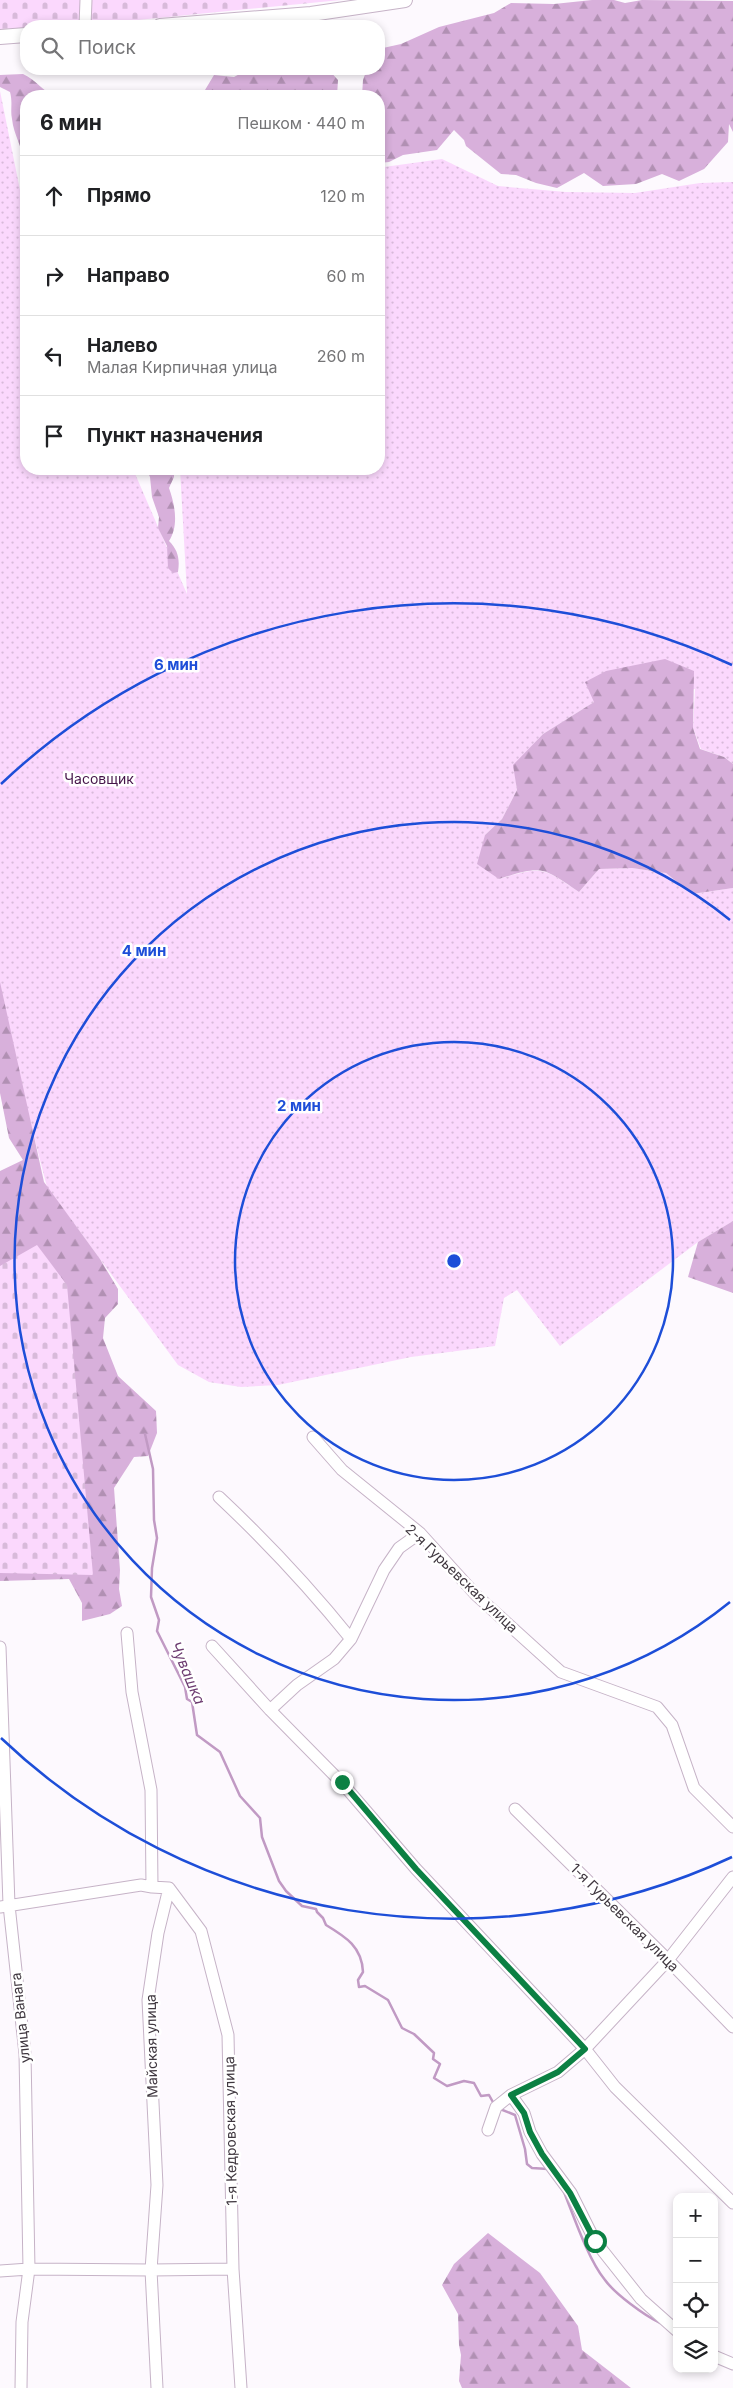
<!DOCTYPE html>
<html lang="ru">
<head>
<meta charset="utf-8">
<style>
	:root { --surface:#fff; --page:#f6f6f6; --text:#202124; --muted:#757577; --line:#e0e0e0 }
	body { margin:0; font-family:Inter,sans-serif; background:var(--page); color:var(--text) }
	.controls { position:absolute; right:15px; bottom:15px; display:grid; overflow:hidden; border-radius:10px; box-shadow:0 2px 8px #0003 }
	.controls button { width:45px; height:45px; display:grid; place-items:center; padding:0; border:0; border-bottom:1px solid var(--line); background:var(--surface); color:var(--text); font:25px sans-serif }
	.stop { position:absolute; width:15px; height:15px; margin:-11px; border:4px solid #0b8043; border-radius:50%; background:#fff }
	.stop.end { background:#0b8043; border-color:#fff; box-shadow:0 1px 5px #0008 }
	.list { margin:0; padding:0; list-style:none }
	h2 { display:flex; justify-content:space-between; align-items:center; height:65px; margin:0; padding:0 20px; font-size:21px }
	h2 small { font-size:16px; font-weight:400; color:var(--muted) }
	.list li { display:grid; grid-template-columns:32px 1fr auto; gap:15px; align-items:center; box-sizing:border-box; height:80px; padding:0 20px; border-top:1px solid var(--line) }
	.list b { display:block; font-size:19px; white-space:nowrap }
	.list p { margin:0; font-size:16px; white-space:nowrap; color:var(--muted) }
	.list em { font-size:16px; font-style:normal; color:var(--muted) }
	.icon { flex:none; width:28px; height:28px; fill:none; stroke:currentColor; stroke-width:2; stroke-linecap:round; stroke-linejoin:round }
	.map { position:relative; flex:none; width:733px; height:2388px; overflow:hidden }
	.search { position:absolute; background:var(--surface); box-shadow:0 2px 8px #0003; left:20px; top:20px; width:365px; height:55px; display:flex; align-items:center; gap:12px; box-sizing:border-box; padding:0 18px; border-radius:20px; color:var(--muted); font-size:19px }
	.panel { position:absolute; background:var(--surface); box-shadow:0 2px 8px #0003; left:20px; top:90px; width:365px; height:385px; border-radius:20px }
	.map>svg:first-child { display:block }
	.grass { fill:url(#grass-dots) }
	.forest { fill:url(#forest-firs) }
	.cemetery { fill:url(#cemetery-stones) }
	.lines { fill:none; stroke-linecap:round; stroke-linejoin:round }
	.stream { stroke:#c19ac4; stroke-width:2.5 }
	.minor-casing { stroke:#c6b3c7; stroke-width:13 }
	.major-casing { stroke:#c6b3c7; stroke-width:16 }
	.minor { stroke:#fff; stroke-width:11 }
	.major { stroke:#fff; stroke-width:14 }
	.route { stroke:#0b8043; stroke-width:6 }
	.ring { fill:none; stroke:#1d4ed8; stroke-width:2.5 }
	.labels { text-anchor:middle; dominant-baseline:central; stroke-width:5; stroke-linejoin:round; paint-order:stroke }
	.park-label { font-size:14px; fill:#451549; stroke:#fff }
	.street-label { font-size:14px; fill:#3f373f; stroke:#fff }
	.water-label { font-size:15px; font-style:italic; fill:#6c3b70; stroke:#fff }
	.centre { fill:#1d4ed8; stroke:#fff; stroke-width:2.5 }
	.ring-label { font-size:15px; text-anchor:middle; font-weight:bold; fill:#1d4ed8; stroke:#fff; stroke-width:5; stroke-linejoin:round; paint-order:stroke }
</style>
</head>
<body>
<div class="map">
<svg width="733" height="2388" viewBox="0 0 733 2388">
	<defs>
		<pattern id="grass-dots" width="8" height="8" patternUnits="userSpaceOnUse" patternTransform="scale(1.25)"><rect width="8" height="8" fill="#fbd8fd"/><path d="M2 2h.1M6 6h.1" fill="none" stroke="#d8bada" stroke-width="1.8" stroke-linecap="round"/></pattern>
		<pattern id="forest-firs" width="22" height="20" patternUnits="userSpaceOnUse" patternTransform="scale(1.25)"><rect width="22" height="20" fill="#d8b0db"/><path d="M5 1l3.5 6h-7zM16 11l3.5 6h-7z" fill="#b190b3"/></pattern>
		<pattern id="cemetery-stones" width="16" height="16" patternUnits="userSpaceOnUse" patternTransform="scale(1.25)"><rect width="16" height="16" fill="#fbd8fd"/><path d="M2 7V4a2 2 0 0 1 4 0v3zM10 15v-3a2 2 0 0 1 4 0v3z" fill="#d8bada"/></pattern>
	</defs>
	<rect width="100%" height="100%" fill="#fdf9fe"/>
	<path class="grass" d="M0 91 20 190 26 196V469H133L187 594 180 469H379V178L384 167 442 159 498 186 566 192 635 193 700 183 733 182V764L724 757 701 749 693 728 695 689 594 702 543 734 514 765 517 790 502 819 485 835 499 879C543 866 542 867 579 892L599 869 632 868 666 873 692 894 733 888V1221L698 1242 560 1346 517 1290 504 1298 495 1346 411 1357 278 1385 241 1387 209 1382 178 1365 47 1187 0 1005Z"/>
	<path class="forest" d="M592 0H614L625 3 642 0 733 1V132L729 124 728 142 704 169 679 181 662 174 636 184 603 186 584 173 557 188 536 183 516 175 501 174 466 146 464 140 454 130 437 150 403 155 389 162 379 163V96H362L363 80 367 69H379V54L383 48 401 44 439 27 494 13 511 3 554 4Z
		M328 69 338 80 337 96H185L192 90H205L214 75 234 77 247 70Z
		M23 74C36 80 43 91 54 96H26V175L22 170C26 150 14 138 12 119 10 110 13 103 10 92L0 87V75Z
		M146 469H174V477L169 488C175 505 179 526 169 541 178 550 180 559 178 572L173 573 168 568 167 546 158 528 159 517 152 497 150 477Z
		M665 659 694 671 693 728 700 749 724 757 733 764V888L692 894 666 873 632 868 599 869 579 892C542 867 543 865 499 879L477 864 485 835 502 819 517 790 513 765 543 734 594 702 585 682 606 671Z
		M0 982 44 1182 100 1259 118 1289V1304L105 1318 103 1338 118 1376 156 1411 157 1433 148 1456 134 1457 114 1488 120 1570 119 1589 122 1606 110 1614 82 1621V1603L69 1579 0 1581V1171L23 1160 9 1138 0 1093Z
		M733 1221V1293L688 1277 698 1242Z
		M488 2233 540 2273 578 2326 582 2350 631 2388H462L459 2381 461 2355 459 2345 458 2314 442 2285 454 2264Z"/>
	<path class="cemetery" d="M0 0H341L77 26 0 29Z
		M37 1245 67 1285 93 1575 0 1573V1266Z"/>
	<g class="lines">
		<path class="stream" d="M145 1434 153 1469 154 1520 157 1538 152 1568 151 1597 159 1620 157 1631 185 1687 187 1699 192 1702 197 1735 220 1752 240 1796 260 1818 262 1837 279 1881 286 1891 302 1906 316 1909 317 1912 323 1918 326 1925C346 1937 362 1947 363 1972L358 1980 359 1987 365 1986 388 2000 402 2028 414 2034 434 2053 433 2059 440 2064 434 2078 447 2086 464 2081 474 2083 481 2096 489 2095 494 2104
			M500 2109 515 2115 525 2149 527 2164 532 2168 548 2169
			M564 2192C574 2217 588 2259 605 2280 615 2294 644 2315 660 2323"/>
		<g class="minor-casing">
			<path id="minor" d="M85 26 86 0
				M313 1437 342 1470 420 1533 476 1595 561 1672 657 1707 672 1725 694 1788 733 1827
				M219 1497C267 1542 310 1588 351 1639
				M127 1633 132 1692 151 1790 152 1887 169 1888 158 1933 148 2000 157 2185 151 2270 157 2388
				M212 1646 270 1710 342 1783 416 1869 585 2049 615 2087 733 2203
				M0 1647 9 1905 25 2054 29 2269 22 2322 21 2388
				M270 1710 297 1685 334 1659 351 1639 384 1570 399 1548 420 1533
				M515 1809 668 1960 733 2027
				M169 1888 201 1931 228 2035 233 2269 241 2388
				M0 1907 141 1885 152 1887
				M511 2095 524 2113 530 2132 542 2154 571 2193 595 2241 641 2299 677 2331
				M488 2130 496 2107 511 2095 558 2072 585 2049 668 1960 733 1877
				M0 2271 29 2269 151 2270 233 2269
				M714 2356 733 2364"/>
		</g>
		<g class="major-casing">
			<path id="major" d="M160 26 311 14 405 0
				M0 37 26 35"/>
		</g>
		<use href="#minor" class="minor"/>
		<use href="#major" class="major"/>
	</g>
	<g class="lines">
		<path class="route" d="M342 1782 416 1869 585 2049 558 2072 511 2095 524 2113 530 2132 542 2154 570 2193 595 2241"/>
	</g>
	<g class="ring">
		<circle cx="454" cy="1261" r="219"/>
		<path d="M730 1602A439 439 0 1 1 730 920"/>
		<path d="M732 1857A658 658 0 0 1 1 1738M1 784A658 658 0 0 1 732 665"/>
	</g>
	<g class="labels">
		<g class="park-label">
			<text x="99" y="778">Часовщик</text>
		</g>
		<g class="street-label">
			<text transform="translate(462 1578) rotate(44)">2-я Гурьевская улица</text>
			<text transform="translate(625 1917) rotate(45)">1-я Гурьевская улица</text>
			<text transform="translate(20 2018) rotate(-96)">улица Ванага</text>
			<text transform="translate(151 2046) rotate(-91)">Майская улица</text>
			<text transform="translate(230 2131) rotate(-91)">1-я Кедровская улица</text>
		</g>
		<g class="water-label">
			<text transform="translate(188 1673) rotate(67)">Чувашка</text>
		</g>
	</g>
	<circle cx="454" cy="1261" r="8" class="centre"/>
	<g class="ring-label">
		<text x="176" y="670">6 мин</text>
		<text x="144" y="956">4 мин</text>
		<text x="299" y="1111">2 мин</text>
	</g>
</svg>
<div class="controls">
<button>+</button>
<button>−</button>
<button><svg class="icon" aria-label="locate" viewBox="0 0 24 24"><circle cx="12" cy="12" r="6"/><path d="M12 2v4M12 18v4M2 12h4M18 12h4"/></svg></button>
<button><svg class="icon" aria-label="layers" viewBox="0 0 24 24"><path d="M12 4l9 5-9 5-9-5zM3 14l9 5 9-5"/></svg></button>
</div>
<div class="stop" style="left:595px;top:2241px"></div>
<div class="stop end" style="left:342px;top:1782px"></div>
<div class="search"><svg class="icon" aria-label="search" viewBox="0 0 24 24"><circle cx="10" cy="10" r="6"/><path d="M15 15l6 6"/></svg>Поиск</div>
<section class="panel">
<h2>6 мин<small>Пешком · 440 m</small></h2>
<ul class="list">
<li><svg class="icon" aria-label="ahead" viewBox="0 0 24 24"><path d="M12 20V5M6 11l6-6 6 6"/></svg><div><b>Прямо</b></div><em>120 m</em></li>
<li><svg class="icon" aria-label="right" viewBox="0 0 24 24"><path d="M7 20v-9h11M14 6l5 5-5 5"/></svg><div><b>Направо</b></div><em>60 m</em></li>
<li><svg class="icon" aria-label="left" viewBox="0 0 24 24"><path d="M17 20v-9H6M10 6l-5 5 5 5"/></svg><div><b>Налево</b><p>Малая Кирпичная улица</p></div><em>260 m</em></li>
<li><svg class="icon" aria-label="arrive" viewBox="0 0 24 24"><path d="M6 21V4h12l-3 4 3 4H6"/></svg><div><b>Пункт назначения</b></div></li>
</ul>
</section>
</div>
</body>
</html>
